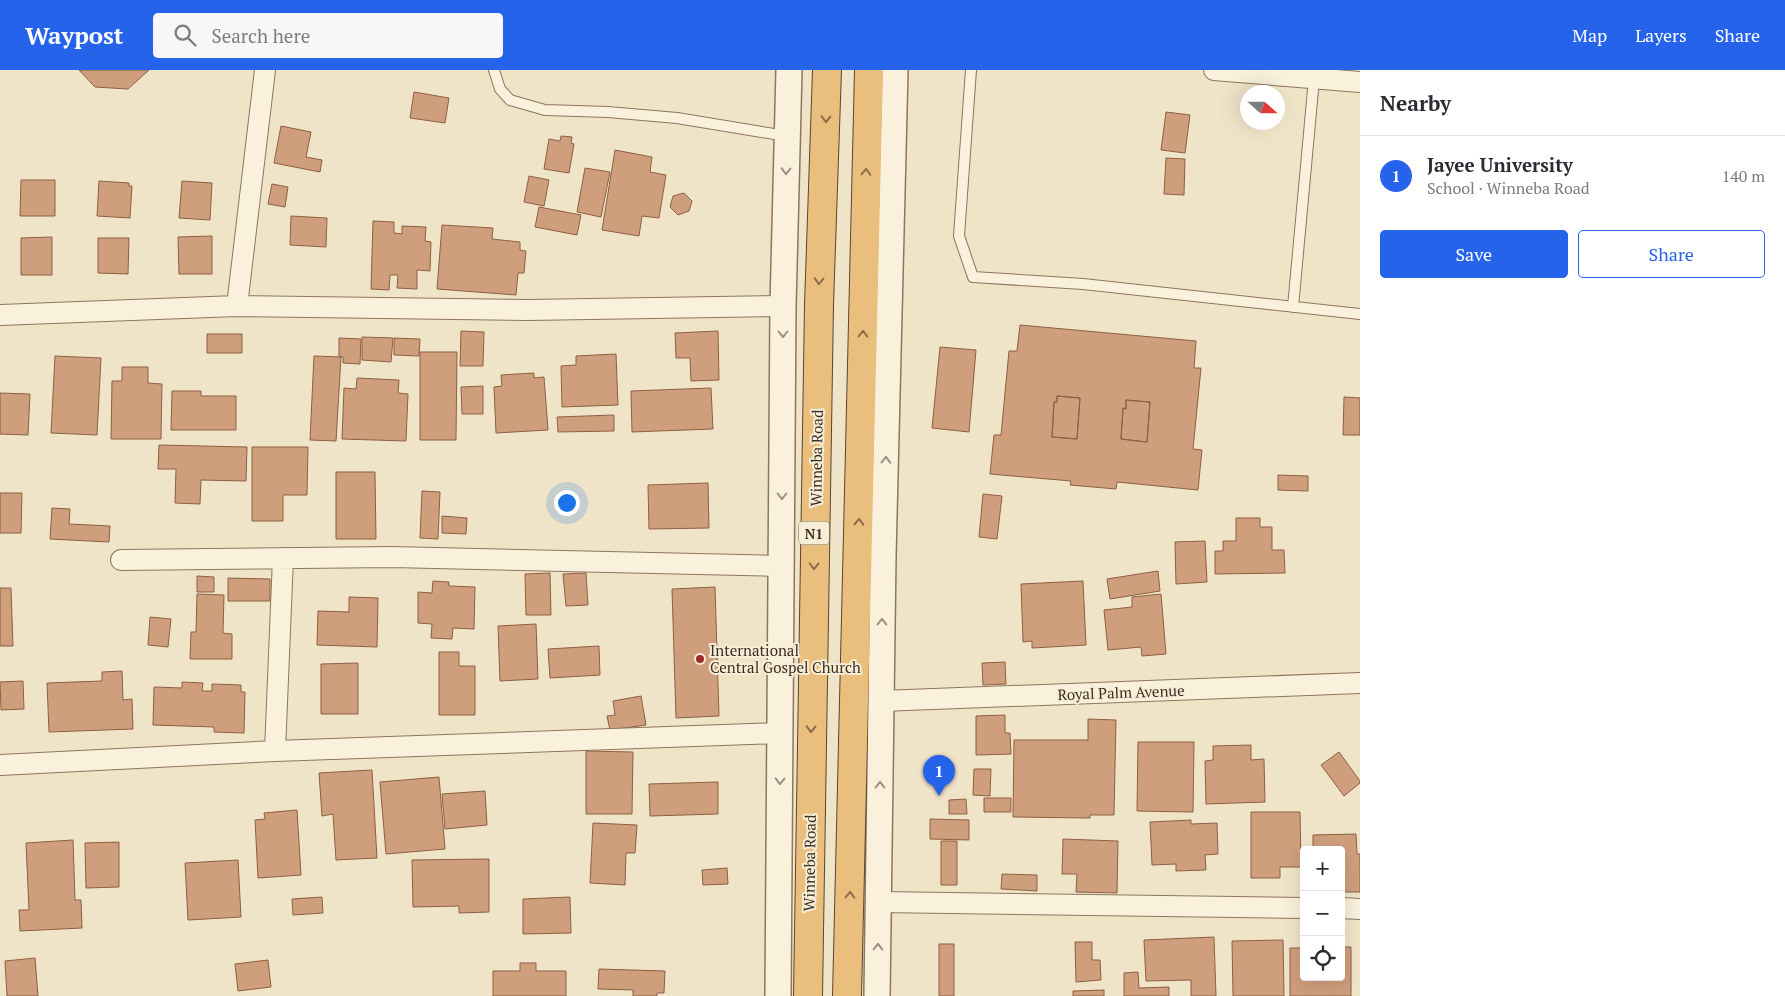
<!DOCTYPE html>
<html lang="en">
<head>
<meta charset="utf-8">
<style>
	:root { --surface:#fff; --page:#f7f7f7; --text:#2b2b33; --muted:#7c7c81; --line:#e1e1e2; --accent:#2563eb }
	body { margin:0; font-family:"PT Serif",serif; background:var(--page); color:var(--text) }
	.controls { position:absolute; right:15px; bottom:15px; display:grid; overflow:hidden; border-radius:5px; box-shadow:0 5px 20px #0002 }
	.controls button { width:45px; height:45px; display:grid; place-items:center; padding:0; border:0; border-bottom:1px solid var(--line); background:var(--surface); color:var(--text); font:25px sans-serif }
	.compass { position:absolute; left:1240px; top:15px; width:45px; height:45px; border-radius:50%; background:var(--surface); box-shadow:0 5px 20px #0002; rotate:111deg }
	.you { position:absolute; left:566px; top:432px; width:18px; height:18px; margin:-12px; border:4px solid #fff; border-radius:50%; background:#1a73e8; box-shadow:0 0 0 8px #1a73e833 }
	.badge { display:grid; place-items:center; width:32px; height:32px; border-radius:50%; background:var(--accent); color:#fff; font-size:16px; font-weight:700 }
	.pin { position:absolute; translate:-50% -41px; filter:drop-shadow(0 1px 2px #0008) }
	.pin::after { content:''; position:absolute; top:26px; width:18px; height:15px; background:inherit; clip-path:polygon(0 0,100% 0,50% 100%) }
	.list { margin:0; padding:0; list-style:none }
	h2 { display:flex; justify-content:space-between; align-items:center; height:65px; margin:0; padding:0 20px; font-size:21px }
	h2 small { font-size:16px; font-weight:400; color:var(--muted) }
	.list li { display:grid; grid-template-columns:32px 1fr auto; gap:15px; align-items:center; box-sizing:border-box; height:80px; padding:0 20px; border-top:1px solid var(--line) }
	.list b { display:block; font-size:19px; white-space:nowrap }
	.list p { margin:0; font-size:16px; white-space:nowrap; color:var(--muted) }
	.list em { font-size:16px; font-style:normal; color:var(--muted) }
	.actions { display:flex; gap:10px; padding:15px 20px }
	.actions a { flex:1; padding:11px 0; border:1px solid var(--accent); border-radius:5px; text-align:center; font-size:18px; color:var(--accent) }
	.actions .main { background:var(--accent); color:#fff }
	.icon { flex:none; width:28px; height:28px; fill:none; stroke:currentColor; stroke-width:2; stroke-linecap:round; stroke-linejoin:round }
	.map { position:relative; flex:none; width:1360px; height:926px; overflow:hidden }
	header { display:flex; align-items:center; gap:30px; box-sizing:border-box; height:70px; padding:0 25px; background:var(--accent); color:#fff }
	header strong { font-size:24px }
	nav { display:flex; gap:28px; margin-inline-start:auto; font-size:18px }
	.search { width:350px; height:45px; background:var(--page); display:flex; align-items:center; gap:12px; box-sizing:border-box; padding:0 18px; border-radius:5px; color:var(--muted); font-size:19px }
	main { display:flex }
	aside { flex:1; background:var(--surface) }
	.map>svg:first-child { display:block }
	.building { fill:#cf9f7d; stroke:#8d5f41; fill-rule:evenodd }
	.lines { fill:none; stroke-linecap:round; stroke-linejoin:round }
	.service-casing { stroke:#8d765c; stroke-width:12 }
	.minor-casing { stroke:#8d765c; stroke-width:22 }
	.tertiary-casing { stroke:#8d765c; stroke-width:28 }
	.trunk-casing { stroke:#5b4430; stroke-width:30 }
	.service { stroke:#faf1dc; stroke-width:10 }
	.minor { stroke:#faf1dc; stroke-width:20 }
	.tertiary { stroke:#faf1dc; stroke-width:25 }
	.trunk { stroke:#eabe7c; stroke-width:28 }
	.oneway { stroke:#8b6f49 }
	.oneway2 { stroke:#9c907e }
	.poi-dot { fill:#9e2a2b; stroke:#f7eed8; stroke-width:2 }
	.labels { text-anchor:middle; dominant-baseline:central; stroke-width:4; stroke-linejoin:round; paint-order:stroke }
	.shield { fill:#f7eed8; stroke:#756857; stroke-width:1 }
	.shield-label { font-size:14px; font-weight:bold; fill:#3d2e20 }
	.street-label { font-size:15px; fill:#3d2e20; stroke:#f7eed8 }
	.poi-label { font-size:15px; fill:#3d2e20; stroke:#f7eed8; text-anchor:start }
</style>
</head>
<body>
<header>
<strong>Waypost</strong>
<div class="search"><svg class="icon" aria-label="search" viewBox="0 0 24 24"><circle cx="10" cy="10" r="6"/><path d="M15 15l6 6"/></svg>Search here</div>
<nav><a>Map</a><a>Layers</a><a>Share</a></nav>
</header>
<main>
<div class="map">
<svg width="1360" height="926" viewBox="0 0 1360 926">
	<rect width="100%" height="100%" fill="#f0e4c8"/>
	<path class="building" d="M79 0H149L128 19 95 17Z
		M414 22 449 28 445 53 410 48Z
		M1166 42 1190 45 1185 83 1161 80Z
		M281 56 311 62 306 87 322 90 320 102 274 93Z
		M561 66 572 67 571 73 574 74 569 103 544 99 549 69 560 71Z
		M615 80 652 87 650 102 666 105 659 148 642 146 639 166 602 160Z
		M1166 88 1185 89 1184 125 1164 124Z
		M585 98 610 102 601 147 577 142Z
		M529 106 549 110 544 136 524 132Z
		M21 110H55V146H20Z
		M99 111 129 113V116H132L130 148 97 146Z
		M182 111 212 113 210 150 179 148Z
		M272 114 288 117 285 137 268 134Z
		M684 123 692 131 689 141 678 145 670 137 673 126Z
		M539 137 581 145 577 165 535 157Z
		M291 146 327 148 326 177 290 175Z
		M373 151 394 152V163L402 164V156L426 157 425 171 431 172 430 201 417 200V219L397 218 398 205H390L389 220 371 219Z
		M442 155 493 158 492 169 520 172V180L526 181 524 203H518L516 225 437 219Z
		M212 166V204H179L178 167Z
		M52 167V205H21V168Z
		M98 168H129L128 204 98 203Z
		M1020 255 1196 271 1194 298H1201L1193 379 1202 380 1198 420 1117 412 1116 419 1070 415 1071 411 990 404 994 365H1001L1009 281H1017ZM1057 326 1080 328 1077 369 1052 367 1054 332H1057ZM1126 330 1150 332 1147 372 1121 369 1123 338 1126 339Z
		M461 261 484 262 483 296H460Z
		M718 261 719 310 691 311 690 288H676L675 263Z
		M207 264H242V283H207Z
		M362 267 393 268 391 292 362 290Z
		M339 268 361 269 360 294 343 293V287L339 286Z
		M394 268 420 269 419 286 394 285Z
		M940 277 976 280 969 362 932 358Z
		M420 282H457L456 370H420Z
		M616 284 618 335 562 337 561 296 576 295V286Z
		M55 286 101 288 97 365 51 363Z
		M314 286 341 287 336 371 310 370Z
		M122 297H148V313L162 314 161 369H111L112 311H122Z
		M534 303V308L544 307 548 360 496 363 494 317 502 316 501 305Z
		M357 308 399 310 398 323 408 324 406 371 342 369 344 318 356 319Z
		M483 316V344H462L461 317Z
		M711 318 713 359 632 362 631 321Z
		M172 321H201V326H236V360H171Z
		M0 323 30 324 28 365 0 364Z
		M1057 326 1080 328 1077 369 1052 367 1054 332H1057Z
		M1344 327 1360 328V365H1343Z
		M1126 330 1150 332 1147 372 1121 369 1123 338 1126 339Z
		M614 345V361L558 362 557 347Z
		M159 375 247 377 246 411 201 410 200 434 175 433 176 399H158Z
		M252 377H308L307 425H283V451H252Z
		M336 402H375L376 469H336Z
		M1278 405 1308 406V421L1278 420Z
		M708 413 709 458 649 459 648 415Z
		M422 421 440 422 438 469 420 468Z
		M0 423H22L21 463H0Z
		M983 424 1002 426 997 469 979 467Z
		M52 438 70 439 69 454 110 456 109 472 50 469Z
		M442 446 467 448 466 464 442 463Z
		M1236 448H1260V457H1272V480H1284L1285 503 1215 504V481H1223V471H1236Z
		M1205 471 1207 512 1176 514 1175 472Z
		M1158 501 1160 521 1110 529 1107 509Z
		M550 503 551 545H526L525 504Z
		M586 503 588 535 566 536 563 504Z
		M197 506 214 507V522H197Z
		M228 508 270 509V531H228Z
		M433 511 449 512V516L475 517 474 559 453 558 452 569 431 568 432 554 418 553V522L432 523Z
		M1083 511 1086 575 1032 578V571L1023 572 1021 514Z
		M715 517 719 646 676 648 672 519Z
		M0 518H11L13 576H0Z
		M197 524 224 525 223 563 232 564V589H190L191 562H196Z
		M1161 524 1166 584 1142 586 1141 577 1108 580 1104 540 1132 537V527Z
		M349 527 378 528 377 577 317 575 318 541 349 542Z
		M150 547 171 549 168 577 148 575Z
		M536 554 538 609 500 611 498 556Z
		M599 576 600 605 550 608 548 579Z
		M439 582H459V596H475V645H439Z
		M1005 592 1006 614 983 615 982 593Z
		M358 593V644H321V594Z
		M122 601 123 630 132 629 133 659 49 662 47 613 102 611V602Z
		M23 611 24 639 1 640 0 612Z
		M182 612 203 613 202 621H212V614L241 615V622H245L244 663 214 662V657L153 655 154 617 182 618Z
		M641 626 646 655 610 660 607 646 615 645 613 631Z
		M1005 645V663H1010L1011 684 976 685V646Z
		M1088 649 1116 650 1114 745H1090V748L1013 747 1014 670H1088Z
		M1138 672H1194L1193 742 1137 741Z
		M1251 675V690L1264 689 1265 732 1206 734 1205 691 1213 690V676Z
		M586 681 633 682 632 744H586Z
		M1339 682 1360 711V713L1344 726 1321 695Z
		M974 699H991L990 726 973 725Z
		M372 700 377 788 336 790 333 744 322 746 319 703Z
		M439 707 445 779 386 784 380 712Z
		M718 712V744L650 746 649 714Z
		M485 721 487 755 445 759 442 724Z
		M984 728H1011V742H984Z
		M966 729 967 744H949V730Z
		M297 740 301 805 258 808 255 750 265 749 264 743Z
		M1251 742H1300L1301 797H1280V808H1251Z
		M930 749 969 750V770L930 769Z
		M1191 750V754L1217 753 1218 784 1205 785 1206 800 1176 801V794L1152 795 1150 752Z
		M593 753 637 755 635 783H626L625 815 590 813Z
		M1356 764 1357 784H1360V822H1341V780H1313V765Z
		M1063 769 1118 771 1117 823 1076 822 1077 804H1062Z
		M73 770 75 830H81L82 858 20 861 19 840H29L26 773Z
		M941 771H957V815H941Z
		M119 772V817L86 818 85 773Z
		M489 789V842L459 843V836L413 837 412 790Z
		M238 790 241 847 188 850 185 793Z
		M727 798 728 814 703 815 702 800Z
		M1002 804 1037 805V821L1001 819Z
		M322 827 323 843 293 845 292 829Z
		M570 827 571 863 523 864V829Z
		M1214 867 1216 926H1191V910L1146 911 1144 870Z
		M1283 870 1284 926H1233L1232 871Z
		M1075 872H1092V890H1100L1101 910 1076 912Z
		M939 874H954V926H939Z
		M1341 877H1351V926H1290V878H1304V907H1341Z
		M35 888 38 926H7L5 891Z
		M268 890 271 917 238 921 235 894Z
		M520 893H536V901H566V926H493V901H520Z
		M599 899 665 901 664 923H657V926H633V920L598 919Z
		M1138 902 1139 918 1169 917V926H1124V903Z
		M1104 920V926H1073V921Z"/>
	<g class="lines">
		<g class="service-casing">
			<path id="service" d="M494 0 500 19 510 30 545 40 608 42 677 48 786 66
				M971 0 959 166 973 207 1083 214 1360 244
				M1293 237 1314 9"/>
		</g>
		<g class="minor-casing">
			<path id="minor" d="M1214 0 1360 12
				M237 236 265 0
				M0 245 237 236 528 240 783 236
				M121 490 391 487 781 496
				M881 631 1360 613
				M275 681 283 488
				M0 695 275 681 781 663
				M879 832 1304 838
				M1341 838 1360 839"/>
		</g>
		<g class="tertiary-casing">
			<path id="tertiary" d="M778 926 783 236 789 0
				M877 926 883 486 895 0"/>
		</g>
		<g class="trunk-casing">
			<path id="trunk" d="M808 926 819 235 827 0
				M847 926 869 0"/>
		</g>
		<use href="#service" class="service"/>
		<use href="#minor" class="minor"/>
		<use href="#tertiary" class="tertiary"/>
		<use href="#trunk" class="trunk"/>
	</g>
	<defs><path id="oneway-chevron" d="M-2-3.5L2.5 0L-2 3.5" fill="none" stroke-width="1.6" stroke-linecap="round" stroke-linejoin="round" transform="scale(1.25)"/></defs>
	<g class="oneway">
		<use href="#oneway-chevron" transform="translate(826 49) rotate(91)"/>
		<use href="#oneway-chevron" transform="translate(866 102) rotate(-89)"/>
		<use href="#oneway-chevron" transform="translate(819 211) rotate(92)"/>
		<use href="#oneway-chevron" transform="translate(863 264) rotate(-89)"/>
		<use href="#oneway-chevron" transform="translate(859 452) rotate(-89)"/>
		<use href="#oneway-chevron" transform="translate(814 496) rotate(91)"/>
		<use href="#oneway-chevron" transform="translate(811 659) rotate(91)"/>
		<use href="#oneway-chevron" transform="translate(850 825) rotate(-89)"/>
	</g>
	<g class="oneway2">
		<use href="#oneway-chevron" transform="translate(786 101) rotate(91)"/>
		<use href="#oneway-chevron" transform="translate(783 264) rotate(90)"/>
		<use href="#oneway-chevron" transform="translate(886 390) rotate(-89)"/>
		<use href="#oneway-chevron" transform="translate(782 426) rotate(90)"/>
		<use href="#oneway-chevron" transform="translate(882 552) rotate(-89)"/>
		<use href="#oneway-chevron" transform="translate(780 711) rotate(91)"/>
		<use href="#oneway-chevron" transform="translate(880 715) rotate(-90)"/>
		<use href="#oneway-chevron" transform="translate(878 877) rotate(-89)"/>
	</g>
	<circle class="poi-dot" cx="700" cy="589" r="5"/>
	<g class="labels">
		<rect class="shield" x="799" y="451.5" width="30" height="23" rx="4"/>
		<g class="shield-label">
			<text x="814" y="463">N1</text>
		</g>
		<g class="street-label">
			<text transform="translate(816 388) rotate(-89)">Winneba Road</text>
			<text transform="translate(1121 622) rotate(-2)">Royal Palm Avenue</text>
			<text transform="translate(809 793) rotate(-89)">Winneba Road</text>
		</g>
		<g class="poi-label">
			<text x="710" y="580">International<tspan x="710" dy="17">Central Gospel Church</tspan></text>
		</g>
	</g>
</svg>
<div class="controls">
<button>+</button>
<button>−</button>
<button><svg class="icon" aria-label="locate" viewBox="0 0 24 24"><circle cx="12" cy="12" r="6"/><path d="M12 2v4M12 18v4M2 12h4M18 12h4"/></svg></button>
</div>
<svg class="compass" viewBox="-18 -18 36 36"><path d="M0-13l5 13h-10z" fill="#e53935"/><path d="M0 13l5-13h-10z" fill="#7c7c81"/></svg>
<div class="you"></div>
<div class="pin badge" style="left:939px;top:726px">1</div>
</div>
<aside>
<h2>Nearby<small></small></h2>
<ul class="list">
<li><span class="badge">1</span><div><b>Jayee University</b><p>School · Winneba Road</p></div><em>140 m</em></li>
</ul>
<div class="actions"><a class="main">Save</a><a>Share</a></div>
</aside>
</main>
</body>
</html>
